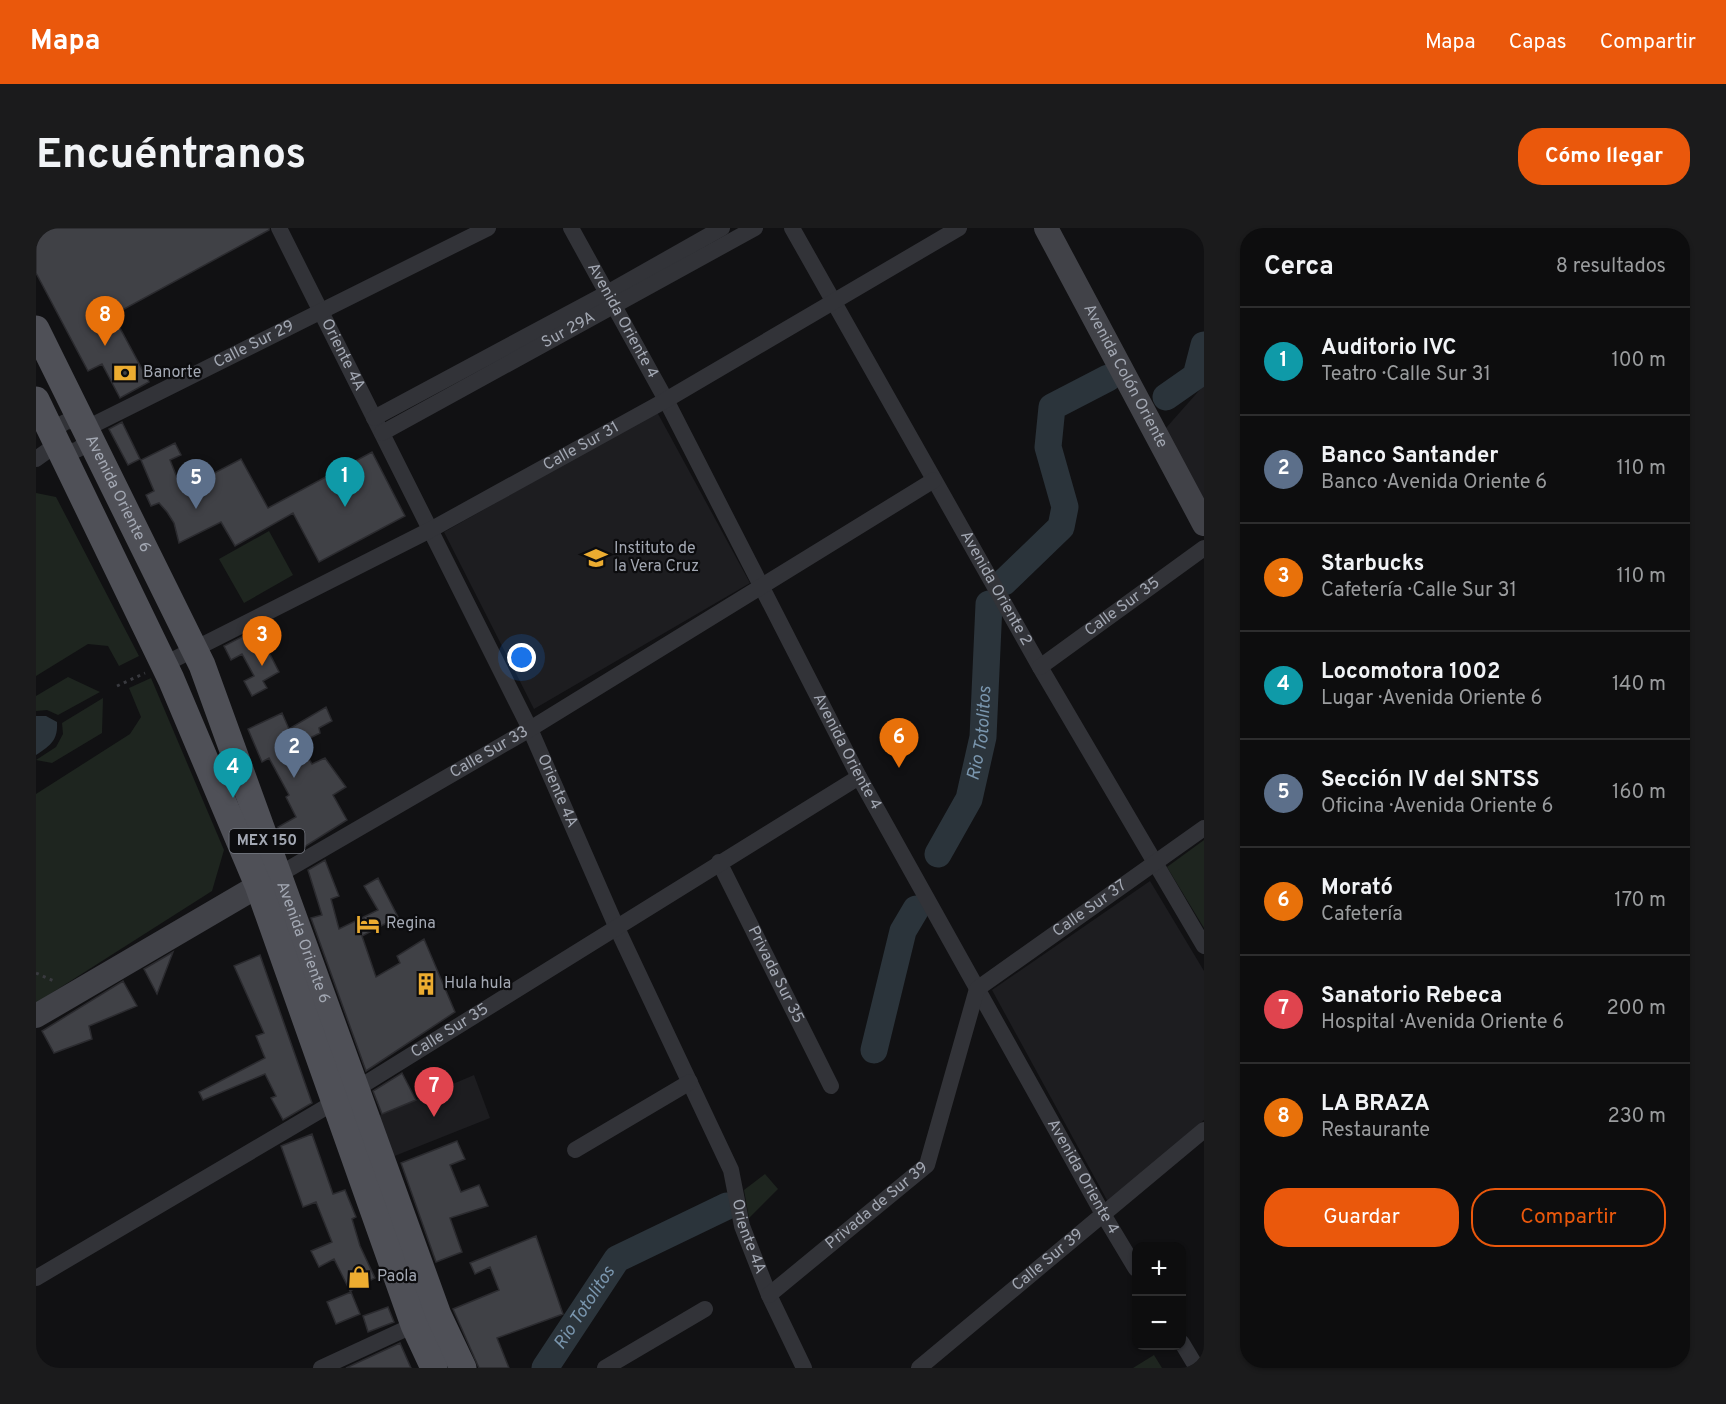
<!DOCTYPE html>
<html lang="es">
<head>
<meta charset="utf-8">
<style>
	:root { --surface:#0d0d0e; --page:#1b1b1c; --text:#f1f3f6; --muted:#9a9c9e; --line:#2d2d2e; --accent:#ea580c }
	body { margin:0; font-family:Overpass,sans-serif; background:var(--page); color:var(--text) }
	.controls { position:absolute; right:18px; bottom:18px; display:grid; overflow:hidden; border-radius:12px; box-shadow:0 2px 4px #0004 }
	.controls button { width:54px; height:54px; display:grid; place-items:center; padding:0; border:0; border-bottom:2px solid var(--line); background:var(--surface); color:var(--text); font:30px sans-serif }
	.you { position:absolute; left:486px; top:430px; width:21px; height:21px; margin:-15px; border:4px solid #fff; border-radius:50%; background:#1a73e8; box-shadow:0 0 0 9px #1a73e833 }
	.badge { display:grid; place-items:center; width:39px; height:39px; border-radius:50%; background:var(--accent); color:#fff; font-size:20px; font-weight:700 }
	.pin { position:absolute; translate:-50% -50px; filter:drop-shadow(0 2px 3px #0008) }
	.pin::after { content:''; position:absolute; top:32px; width:21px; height:18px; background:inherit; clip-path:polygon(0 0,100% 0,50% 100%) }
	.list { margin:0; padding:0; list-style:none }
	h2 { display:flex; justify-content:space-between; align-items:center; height:78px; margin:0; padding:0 24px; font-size:26px }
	h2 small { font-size:20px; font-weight:400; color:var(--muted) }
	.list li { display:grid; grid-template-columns:39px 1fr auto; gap:18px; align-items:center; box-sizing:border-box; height:108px; padding:0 24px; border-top:2px solid var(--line) }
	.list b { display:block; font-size:22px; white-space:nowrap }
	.list p { margin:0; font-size:20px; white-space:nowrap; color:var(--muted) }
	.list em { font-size:20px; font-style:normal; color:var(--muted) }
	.actions { display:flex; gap:12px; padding:18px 24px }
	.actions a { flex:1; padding:14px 0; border:2px solid var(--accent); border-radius:24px; text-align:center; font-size:21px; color:var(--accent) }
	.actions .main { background:var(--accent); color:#fff }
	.map { position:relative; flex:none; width:1168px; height:1140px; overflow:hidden; border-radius:24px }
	header { display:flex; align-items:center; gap:36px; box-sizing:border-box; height:84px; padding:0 30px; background:var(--accent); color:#fff }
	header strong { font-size:28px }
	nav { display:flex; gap:33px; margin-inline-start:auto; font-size:21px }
	.intro { display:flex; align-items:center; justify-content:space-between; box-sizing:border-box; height:144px; padding:0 36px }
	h1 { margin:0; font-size:42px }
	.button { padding:15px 27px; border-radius:24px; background:var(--accent); color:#fff; font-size:21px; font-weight:700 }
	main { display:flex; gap:36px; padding:0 36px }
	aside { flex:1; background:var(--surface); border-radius:24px; box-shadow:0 2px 4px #0004 }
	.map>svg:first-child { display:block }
	.built { fill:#1d1d20 }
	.green { fill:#1e251f }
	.water { fill:#2b343b }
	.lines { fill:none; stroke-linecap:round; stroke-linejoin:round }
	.river { stroke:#2b343b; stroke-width:27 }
	.building { fill:#404146; stroke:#2b2b2f; stroke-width:1.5 }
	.path { stroke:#393a3f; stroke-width:3; stroke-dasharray:3 4.5; stroke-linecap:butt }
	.street { stroke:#323338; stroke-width:16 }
	.secondary { stroke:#414248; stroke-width:24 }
	.primary { stroke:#4f5057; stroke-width:27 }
	.labels { text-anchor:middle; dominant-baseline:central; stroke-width:4.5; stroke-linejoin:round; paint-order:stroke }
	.shield { fill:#0c0c0e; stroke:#767982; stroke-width:1.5 }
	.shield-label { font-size:15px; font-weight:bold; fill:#a3a8b3 }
	.street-label { font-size:16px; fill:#a3a8b3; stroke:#0c0c0e }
	.poi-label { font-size:16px; fill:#a3a8b3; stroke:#0c0c0e; text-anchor:start }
	.water-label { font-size:18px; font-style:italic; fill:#7a96ae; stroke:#0c0c0e }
</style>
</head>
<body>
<header>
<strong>Mapa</strong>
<nav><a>Mapa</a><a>Capas</a><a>Compartir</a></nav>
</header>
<div class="intro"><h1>Encuéntranos</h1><a class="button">Cómo llegar</a></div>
<main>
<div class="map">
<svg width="1168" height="1140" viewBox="0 0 1168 1140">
	<rect width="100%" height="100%" fill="#111113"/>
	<path class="built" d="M1168 157V296L1122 209Z
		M621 184 714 355 498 481 408 304Z
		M1114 653 1168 743V892L1072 974 956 762Z
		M438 847 454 890 356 929 342 888Z"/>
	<path class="green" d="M0 265 20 269 103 428 83 438 72 418 52 416 0 448Z
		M233 303 257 347 208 375 183 331Z
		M32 449 64 464 22 487 11 482 0 483V468Z
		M115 450 188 622 176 663 0 775V566L94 506 105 489 93 460Z
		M67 470 66 505 16 535 0 532 20 519 27 506 26 495Z
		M1168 612V700L1131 639Z
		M729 946 742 961 713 990 708 962Z
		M1118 1127 1126 1140H1097Z"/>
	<path class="water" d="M0 488H10L21 494C22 512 15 517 0 527Z"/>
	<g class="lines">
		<g class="river">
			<path d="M1130 169 1160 148 1168 117"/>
			<path d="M968 354 1025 299 1029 279 1012 219 1016 179 1072 150"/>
			<path id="s1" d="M902 626 933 571 947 509 953 376"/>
			<path d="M838 822 867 703 880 681"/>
			<path id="s2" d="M509 1140 581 1031 691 978"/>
		</g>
	</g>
	<path class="building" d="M0 0H233V2L77 87 113 154 84 170 66 136 52 143 0 45Z
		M86 194 104 231 92 237 73 201Z
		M139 215 145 227 134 232 146 262 205 231 232 280 336 224 369 288 283 334 257 285 199 318 185 294 143 315 138 295 131 284 123 275 115 278 110 267 118 263 105 232Z
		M221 401 243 444 227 453 231 460 216 468 208 453 218 448 206 426 195 432 188 418Z
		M290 479 296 493 283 500 284 505 264 515 276 536 289 530 310 559 297 567 311 592 262 623 248 618 242 599 260 589 250 569 253 567 233 530 226 534 212 501 246 485 253 501Z
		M289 632 303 668 295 671 303 701 342 682 328 658 342 650 362 689 326 708 340 749 364 735 361 728 388 711 419 784 330 843 275 690 286 687 272 642Z
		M137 724 121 766 108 741Z
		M224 727 276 875 247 892 235 870 240 868 229 846 167 872 163 864 229 830 220 808 228 805 198 738Z
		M87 753 101 778 53 798 56 811 18 825 6 803Z
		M366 845 380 872 346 886 337 863Z
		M276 906 297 966 309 962 320 989 316 991 324 1018 339 1050 314 1063 298 1031 283 1039 275 1023 296 1014 280 974 267 979 245 918Z
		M421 913 429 931 414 937 425 964 443 957 452 978 414 990 426 1024 400 1034 365 935Z
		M500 1008 527 1086 461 1110 473 1140H443L417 1081 463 1062 454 1039 439 1046 434 1035Z
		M315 1064 324 1086 300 1096 291 1074Z
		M352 1079 358 1094 332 1104 327 1088Z
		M364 1115 375 1140H310Z"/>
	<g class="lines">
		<path class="path" d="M81 458 109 445
			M0 745 20 754"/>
		<g class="street">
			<path id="s3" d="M243 0 494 501 580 698 695 942 706 998 733 1067 768 1140"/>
			<path id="s4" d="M535 0 630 172 823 549 1067 986 1100 1041"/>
			<path id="s5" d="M756 0 1004 439 1168 718"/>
			<path d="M338 190 573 64 686 0"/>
			<circle cx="35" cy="208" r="15"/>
			<path id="s6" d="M49 201 452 0"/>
			<path id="s7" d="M346 205 719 0"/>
			<path d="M0 231 21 216"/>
			<path id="s8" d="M127 437 396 301 630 172 923 0"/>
			<path id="s9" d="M1004 439 1168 320"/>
			<path id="s10" d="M683 634 795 858"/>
			<path id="s11" d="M244 646 494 501 898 252"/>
			<path d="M539 922 654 854"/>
			<path id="s12" d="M0 1050 319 862 823 549"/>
			<path id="s13" d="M733 1067 891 937 941 761 1168 600"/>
			<path d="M1146 1115 1161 1140"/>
			<path d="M285 1140 378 1097"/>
			<path d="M569 1140 669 1081"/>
			<path id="s14" d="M883 1140 1168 902"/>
		</g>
		<g class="secondary">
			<path id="s15" d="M1010 0 1168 296"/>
			<path d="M0 788 239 648"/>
		</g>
		<g class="primary">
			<path id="s16" d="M0 101 166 437 402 1087 427 1140"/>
			<path d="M0 172 135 451 222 657 378 1097 398 1140"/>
		</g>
	</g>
	<defs>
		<g id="bank-bare" transform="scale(1.8)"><path d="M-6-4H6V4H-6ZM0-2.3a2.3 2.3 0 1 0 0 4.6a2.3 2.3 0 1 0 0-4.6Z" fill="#ecac30" stroke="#0c0c0e" stroke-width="2.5" paint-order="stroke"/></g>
		<g id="school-bare" transform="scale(1.8)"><path d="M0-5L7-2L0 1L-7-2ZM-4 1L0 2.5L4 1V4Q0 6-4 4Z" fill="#ecac30" stroke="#0c0c0e" stroke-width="2.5" paint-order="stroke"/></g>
		<g id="hotel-bare" transform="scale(1.8)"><path d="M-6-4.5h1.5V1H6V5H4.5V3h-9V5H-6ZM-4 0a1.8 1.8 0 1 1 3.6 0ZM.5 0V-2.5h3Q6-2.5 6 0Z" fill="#ecac30" stroke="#0c0c0e" stroke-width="2.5" paint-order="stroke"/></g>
		<g id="building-bare" transform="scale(1.8)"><path d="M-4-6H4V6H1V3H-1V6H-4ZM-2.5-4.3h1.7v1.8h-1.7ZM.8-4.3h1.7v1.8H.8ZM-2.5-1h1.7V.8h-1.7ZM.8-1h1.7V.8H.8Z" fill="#ecac30" stroke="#0c0c0e" stroke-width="2.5" paint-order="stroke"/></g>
		<g id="shop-bare" transform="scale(1.8)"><path d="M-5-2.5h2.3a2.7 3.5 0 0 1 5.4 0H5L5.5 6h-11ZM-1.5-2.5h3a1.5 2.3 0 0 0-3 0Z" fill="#ecac30" stroke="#0c0c0e" stroke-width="2.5" paint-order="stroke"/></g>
	</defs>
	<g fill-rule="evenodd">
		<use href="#bank-bare" x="89" y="145"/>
		<use href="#school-bare" x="560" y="330"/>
		<use href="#hotel-bare" x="332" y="696"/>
		<use href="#building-bare" x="390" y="756"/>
		<use href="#shop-bare" x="323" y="1049"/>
	</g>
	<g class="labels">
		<rect class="shield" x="193.5" y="601" width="75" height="24" rx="4.5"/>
		<g class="shield-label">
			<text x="231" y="613">MEX 150</text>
		</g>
		<g class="street-label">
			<text stroke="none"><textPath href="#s4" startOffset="106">Avenida Oriente 4</textPath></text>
			<text stroke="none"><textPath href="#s7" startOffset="213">Sur 29A</textPath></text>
			<text stroke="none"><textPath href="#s6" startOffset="189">Calle Sur 29</textPath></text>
			<text stroke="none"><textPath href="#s3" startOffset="142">Oriente 4A</textPath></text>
			<text stroke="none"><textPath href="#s15" startOffset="168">Avenida Colón Oriente</textPath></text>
			<text stroke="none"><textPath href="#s8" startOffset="472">Calle Sur 31</textPath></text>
			<text stroke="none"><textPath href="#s16" startOffset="184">Avenida Oriente 6</textPath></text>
			<text stroke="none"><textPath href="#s5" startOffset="414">Avenida Oriente 2</textPath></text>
			<text stroke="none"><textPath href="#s9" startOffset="102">Calle Sur 35</textPath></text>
			<text stroke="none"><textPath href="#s4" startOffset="592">Avenida Oriente 4</textPath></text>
			<text stroke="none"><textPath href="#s11" startOffset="242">Calle Sur 33</textPath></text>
			<text stroke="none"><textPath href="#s3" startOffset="628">Oriente 4A</textPath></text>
			<text stroke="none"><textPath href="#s13" startOffset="526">Calle Sur 37</textPath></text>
			<text stroke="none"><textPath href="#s16" startOffset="670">Avenida Oriente 6</textPath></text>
			<text stroke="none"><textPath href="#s10" startOffset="126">Privada Sur 35</textPath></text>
			<text stroke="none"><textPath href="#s12" startOffset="482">Calle Sur 35</textPath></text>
			<text stroke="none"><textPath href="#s4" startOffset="1078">Avenida Oriente 4</textPath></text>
			<text stroke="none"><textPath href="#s13" startOffset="140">Privada de Sur 39</textPath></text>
			<text stroke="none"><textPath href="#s3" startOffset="1114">Oriente 4A</textPath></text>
			<text stroke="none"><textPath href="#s14" startOffset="168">Calle Sur 39</textPath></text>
		</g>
		<g class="poi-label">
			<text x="107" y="145">Banorte</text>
			<text x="578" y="321">Instituto de<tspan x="578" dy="18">la Vera Cruz</tspan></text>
			<text x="350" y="696">Regina</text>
			<text x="408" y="756">Hula hula</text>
			<text x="341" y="1049">Paola</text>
		</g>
		<g class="water-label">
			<text stroke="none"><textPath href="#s1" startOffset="130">Rio Totolitos</textPath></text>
			<text stroke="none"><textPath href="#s2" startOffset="72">Rio Totolitos</textPath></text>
		</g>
	</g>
</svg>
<div class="controls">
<button>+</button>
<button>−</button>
</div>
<div class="you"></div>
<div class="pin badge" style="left:309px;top:279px;background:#0f9aa8">1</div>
<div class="pin badge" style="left:258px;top:550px;background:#5c6f8a">2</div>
<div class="pin badge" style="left:226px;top:438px;background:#e8710a">3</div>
<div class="pin badge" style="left:197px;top:570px;background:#0f9aa8">4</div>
<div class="pin badge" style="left:160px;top:281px;background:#5c6f8a">5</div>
<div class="pin badge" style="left:863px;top:540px;background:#e8710a">6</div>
<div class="pin badge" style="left:398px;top:889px;background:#e0444e">7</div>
<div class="pin badge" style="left:69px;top:118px;background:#e8710a">8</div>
</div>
<aside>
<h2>Cerca<small>8 resultados</small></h2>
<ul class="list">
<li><span class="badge" style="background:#0f9aa8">1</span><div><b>Auditorio IVC</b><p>Teatro · Calle Sur 31</p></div><em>100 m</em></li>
<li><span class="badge" style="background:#5c6f8a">2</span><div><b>Banco Santander</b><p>Banco · Avenida Oriente 6</p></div><em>110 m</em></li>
<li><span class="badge" style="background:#e8710a">3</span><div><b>Starbucks</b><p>Cafetería · Calle Sur 31</p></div><em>110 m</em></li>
<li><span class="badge" style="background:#0f9aa8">4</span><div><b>Locomotora 1002</b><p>Lugar · Avenida Oriente 6</p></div><em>140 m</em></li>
<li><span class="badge" style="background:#5c6f8a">5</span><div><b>Sección IV del SNTSS</b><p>Oficina · Avenida Oriente 6</p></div><em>160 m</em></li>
<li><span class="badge" style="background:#e8710a">6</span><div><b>Morató</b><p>Cafetería</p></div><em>170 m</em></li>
<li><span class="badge" style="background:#e0444e">7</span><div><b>Sanatorio Rebeca</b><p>Hospital · Avenida Oriente 6</p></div><em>200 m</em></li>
<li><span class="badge" style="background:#e8710a">8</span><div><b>LA BRAZA</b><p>Restaurante</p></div><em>230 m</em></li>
</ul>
<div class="actions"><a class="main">Guardar</a><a>Compartir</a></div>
</aside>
</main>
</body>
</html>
